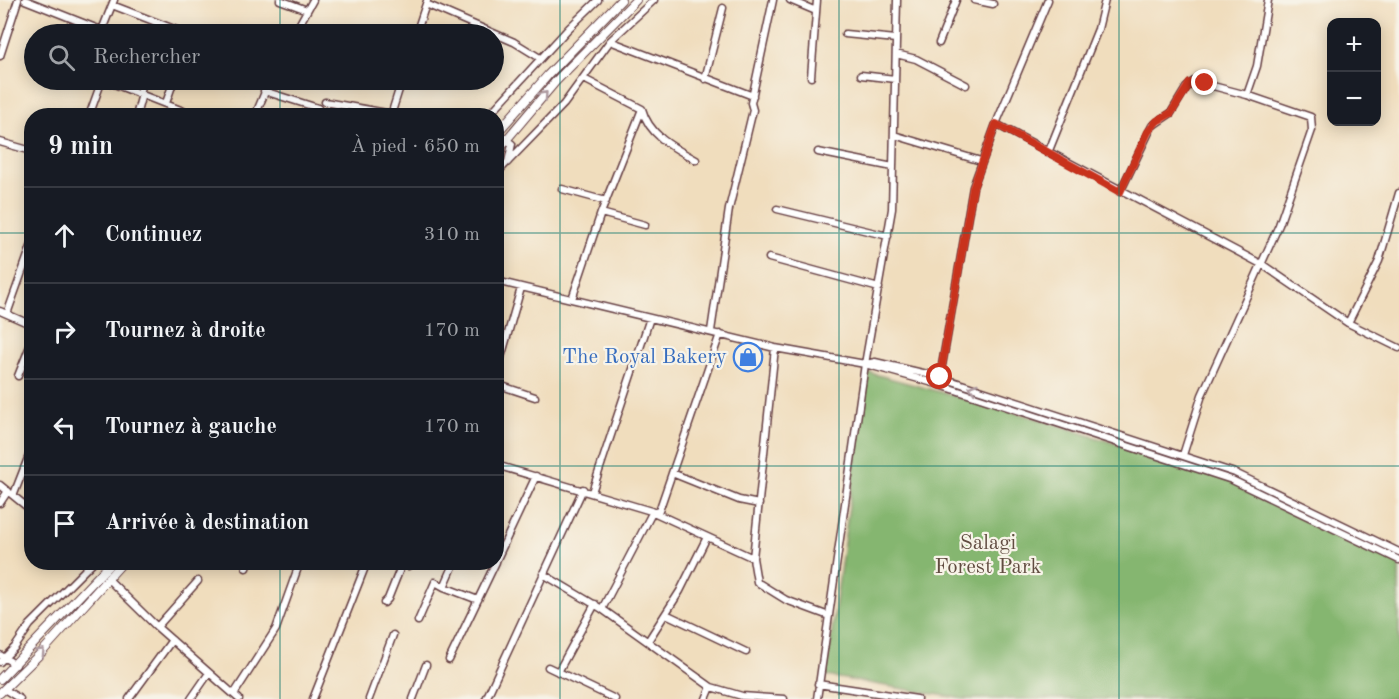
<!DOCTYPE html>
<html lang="fr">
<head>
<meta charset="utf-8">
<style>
	:root { --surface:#171b24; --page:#20242c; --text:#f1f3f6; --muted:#9ea1a6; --line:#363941 }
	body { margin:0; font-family:"Old Standard TT",serif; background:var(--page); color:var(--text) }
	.controls { position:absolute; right:18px; top:18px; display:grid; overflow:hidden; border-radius:12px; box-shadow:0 3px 15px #0003 }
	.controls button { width:54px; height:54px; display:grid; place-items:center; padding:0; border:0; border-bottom:2px solid var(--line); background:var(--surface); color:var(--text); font:30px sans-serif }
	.stop { position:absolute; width:18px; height:18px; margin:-14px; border:4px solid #c8321e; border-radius:50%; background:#fff }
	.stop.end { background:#c8321e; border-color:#fff; box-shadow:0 2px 6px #0008 }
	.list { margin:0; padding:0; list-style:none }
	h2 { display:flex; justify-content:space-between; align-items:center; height:78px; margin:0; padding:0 24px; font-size:26px }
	h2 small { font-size:20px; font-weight:400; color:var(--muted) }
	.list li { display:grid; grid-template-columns:39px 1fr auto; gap:18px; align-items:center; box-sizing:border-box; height:96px; padding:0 24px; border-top:2px solid var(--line) }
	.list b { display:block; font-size:22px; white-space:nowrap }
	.list em { font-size:20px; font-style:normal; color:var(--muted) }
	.icon { flex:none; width:33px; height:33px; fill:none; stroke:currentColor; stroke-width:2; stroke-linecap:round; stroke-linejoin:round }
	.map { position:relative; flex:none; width:1399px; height:699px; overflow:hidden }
	.search { position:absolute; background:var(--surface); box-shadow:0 3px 15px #0003; left:24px; top:24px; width:480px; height:66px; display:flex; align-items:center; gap:15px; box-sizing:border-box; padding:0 21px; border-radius:33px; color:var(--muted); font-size:22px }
	.panel { position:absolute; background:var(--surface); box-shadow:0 3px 15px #0003; left:24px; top:108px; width:480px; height:462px; border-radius:24px }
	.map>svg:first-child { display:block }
	.forest { fill:#85b670; stroke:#686a4e; stroke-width:1.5 }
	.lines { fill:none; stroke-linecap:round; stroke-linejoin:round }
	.minor-casing { stroke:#633c41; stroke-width:9 }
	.major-casing { stroke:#633c41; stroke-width:10 }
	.minor { stroke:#fff; stroke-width:6 }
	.major { stroke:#fff; stroke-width:8 }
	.oneway { stroke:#ae9aa0 }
	.route { stroke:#c8321e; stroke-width:8 }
	.grid { fill:none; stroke:#0f766e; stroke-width:1.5; stroke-opacity:0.55 }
	.labels { text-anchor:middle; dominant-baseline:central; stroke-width:4.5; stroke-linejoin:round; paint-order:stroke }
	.shop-label { font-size:21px; fill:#366cbe; stroke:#f7f3e8; text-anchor:end }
	.park-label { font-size:21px; fill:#614c41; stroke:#f7f3e8 }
</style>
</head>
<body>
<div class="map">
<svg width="1399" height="699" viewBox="0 0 1399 699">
	<rect width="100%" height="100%" fill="#f7f3e8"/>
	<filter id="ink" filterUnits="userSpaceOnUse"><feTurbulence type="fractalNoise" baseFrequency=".0167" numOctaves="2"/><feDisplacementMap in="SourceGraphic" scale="12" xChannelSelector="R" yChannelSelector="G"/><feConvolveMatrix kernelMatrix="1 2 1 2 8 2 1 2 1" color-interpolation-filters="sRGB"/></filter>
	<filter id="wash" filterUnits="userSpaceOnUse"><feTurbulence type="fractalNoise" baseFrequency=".008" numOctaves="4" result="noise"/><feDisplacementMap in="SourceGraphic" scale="24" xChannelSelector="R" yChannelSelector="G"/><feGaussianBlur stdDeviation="1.35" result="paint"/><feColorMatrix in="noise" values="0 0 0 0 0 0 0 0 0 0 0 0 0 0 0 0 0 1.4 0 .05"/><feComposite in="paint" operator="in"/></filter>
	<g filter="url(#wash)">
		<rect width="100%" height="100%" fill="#f0ddbd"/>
		<path class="forest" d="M867 372 1042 420 1241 484 1399 556V699H964L826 676Z"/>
	</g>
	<g filter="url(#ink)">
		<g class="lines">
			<g class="minor-casing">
				<path id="minor" d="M25 0 111 34
					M280 0 307 10
					M790 0 816 11
					M974 0 993 4
					M426 4 514 42 540 58
					M112 5 187 34
					M102 30 114 0
					M294 34 313 0
					M416 34 427 1
					M845 34 896 39
					M610 41 753 96
					M939 43 956 0
					M896 54 916 59 966 85
					M0 56 18 0
					M861 75 895 79
					M811 77 817 0
					M584 79 642 109C649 135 672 147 696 160
					M705 79 723 8
					M104 80 196 116
					M264 91 318 108
					M139 93 143 80
					M1247 95 1257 66 1268 0
					M325 102 392 114
					M166 103 174 80
					M391 115 402 80
					M89 116 102 80
					M136 116 142 94
					M255 116 270 80
					M488 116 568 29 598 0
					M996 124 1263 265 1348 323 1399 348
					M496 132 512 144 508 162
					M894 135 981 161
					M0 142 32 151
					M818 152 893 167
					M1048 153 1098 29 1105 0
					M496 174 564 104 610 41 654 0
					M562 189 606 201
					M1120 192 1152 126 1171 113 1186 88 1194 81 1247 95 1311 117 1312 130 1279 225 1202 395 1183 455
					M777 209 888 236
					M601 213 645 225
					M769 258 879 288
					M496 281 775 348 865 364 937 384 1232 480 1399 560
					M572 299 601 213 642 109
					M0 311 32 325
					M7 314 32 244
					M1348 323 1379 261 1399 193
					M711 331 729 209 753 110 751 103 773 0
					M775 348 753 558 757 582 786 600 829 616
					M866 364 875 362 940 377 1235 473 1399 552
					M496 375 521 288
					M18 376 32 341
					M940 377 973 187 996 124 1048 0
					M496 384 535 397
					M496 465 651 511 753 558
					M672 473 739 500 759 504
					M0 485 32 511
					M592 492 650 318
					M14 494 32 448
					M0 503 8 491
					M496 561 536 476
					M246 568 248 562
					M543 574 602 609 711 687 742 696 784 699
					M108 579 157 627 239 699
					M444 587 478 600
					M384 603 388 599 402 564 408 566 410 562
					M602 609 652 513 659 511 720 334
					M666 614 746 652
					M418 621 435 582 444 587 455 562
					M157 627 198 581
					M648 641 680 591 707 537
					M0 655 16 665
					M449 660 496 562
					M0 662 15 647 30 625 93 562
					M548 667 615 699
					M558 672 595 604
					M818 684 917 699
					M4 689 20 699
					M234 694 276 629 300 562
					M129 699 172 640
					M191 699 209 673
					M313 699 367 562
					M369 699 393 635
					M413 699 426 665
					M486 699 583 489
					M706 699 711 687
					M817 699 865 364 892 209 897 0"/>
			</g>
			<g class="major-casing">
				<path id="major" d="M496 134 548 75 621 0
					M496 152 556 81 636 0
					M0 679 112 562
					M0 693 42 652 123 562"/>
			</g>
			<use href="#minor" class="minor"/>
			<use href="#major" class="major"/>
		</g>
		<defs><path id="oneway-chevron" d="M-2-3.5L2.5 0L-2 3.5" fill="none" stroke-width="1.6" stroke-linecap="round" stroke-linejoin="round" transform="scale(1.5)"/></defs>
		<g class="oneway">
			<use href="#oneway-chevron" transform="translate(544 95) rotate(-48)"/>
			<use href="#oneway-chevron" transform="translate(973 388) rotate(-162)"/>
			<use href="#oneway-chevron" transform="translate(41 652) rotate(-46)"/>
		</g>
	</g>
	<g class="lines" filter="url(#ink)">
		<path class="route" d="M940 377 973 188 996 124 1120 192 1148 132 1157 121 1171 113 1190 83H1205"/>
	</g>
	<path class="grid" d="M280 0V34M560 0V699M839 0V699M1119 0V699M280 80V116M0 233H32M496 233H1399M0 466H32M496 466H1399M280 562V699"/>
	<defs>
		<g id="shop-ring" transform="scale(1.5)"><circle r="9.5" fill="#f7f3e8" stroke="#3f7fe0" stroke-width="1.5"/><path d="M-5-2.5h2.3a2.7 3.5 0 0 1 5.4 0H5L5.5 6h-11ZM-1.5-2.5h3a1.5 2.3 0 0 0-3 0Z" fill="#3f7fe0"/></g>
	</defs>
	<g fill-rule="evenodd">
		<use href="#shop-ring" x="748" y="357"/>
	</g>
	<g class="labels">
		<g class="shop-label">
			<text x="727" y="357">The Royal Bakery</text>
		</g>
		<g class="park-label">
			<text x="988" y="543">Salagi<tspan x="988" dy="24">Forest Park</tspan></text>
		</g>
	</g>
</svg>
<div class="controls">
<button>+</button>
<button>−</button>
</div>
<div class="stop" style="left:940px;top:377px"></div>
<div class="stop end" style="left:1205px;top:83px"></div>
<div class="search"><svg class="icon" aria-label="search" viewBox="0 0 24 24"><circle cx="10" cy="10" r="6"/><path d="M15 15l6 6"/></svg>Rechercher</div>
<section class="panel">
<h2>9 min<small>À pied · 650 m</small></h2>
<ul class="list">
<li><svg class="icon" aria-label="ahead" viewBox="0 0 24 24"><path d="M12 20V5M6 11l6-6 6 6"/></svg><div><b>Continuez</b></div><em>310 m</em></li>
<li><svg class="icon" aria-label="right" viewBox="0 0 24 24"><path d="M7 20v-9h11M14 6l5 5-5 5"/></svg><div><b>Tournez à droite</b></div><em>170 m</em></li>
<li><svg class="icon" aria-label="left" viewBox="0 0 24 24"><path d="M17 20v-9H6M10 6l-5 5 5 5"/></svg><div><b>Tournez à gauche</b></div><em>170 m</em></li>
<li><svg class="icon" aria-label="arrive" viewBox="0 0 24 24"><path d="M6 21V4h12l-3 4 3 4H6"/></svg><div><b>Arrivée à destination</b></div></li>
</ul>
</section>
</div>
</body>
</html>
